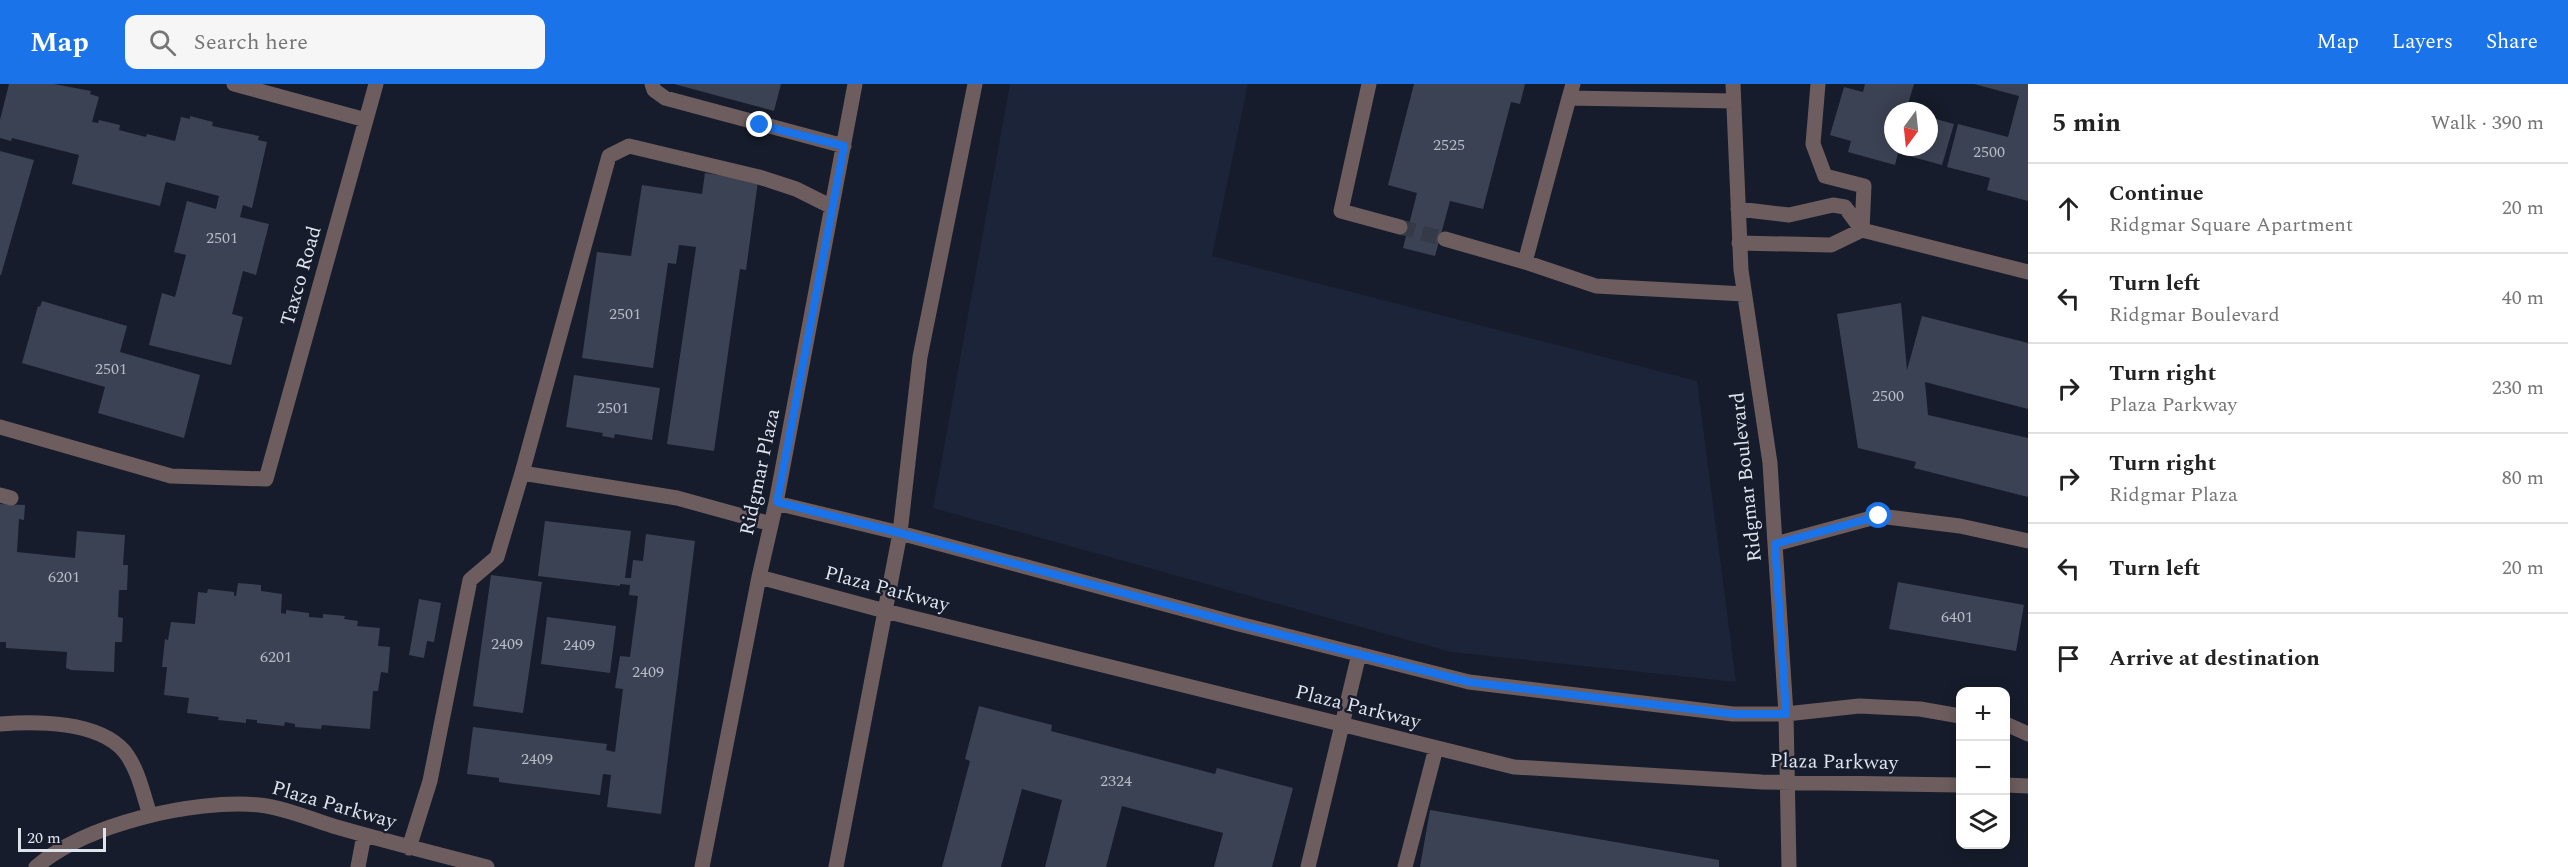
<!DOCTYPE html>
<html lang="en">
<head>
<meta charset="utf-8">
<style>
	:root { --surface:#fff; --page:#f6f6f6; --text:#222; --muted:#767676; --line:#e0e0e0; --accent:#1a73e8 }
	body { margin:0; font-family:Spectral,serif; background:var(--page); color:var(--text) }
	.controls { position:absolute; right:18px; bottom:18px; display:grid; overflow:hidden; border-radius:12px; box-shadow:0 3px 15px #0003 }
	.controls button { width:54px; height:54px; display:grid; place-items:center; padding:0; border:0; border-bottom:2px solid var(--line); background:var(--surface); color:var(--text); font:30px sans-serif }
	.compass { position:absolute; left:1884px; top:18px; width:54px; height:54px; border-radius:50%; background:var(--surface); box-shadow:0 3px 15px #0003; rotate:195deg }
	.scale { position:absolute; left:18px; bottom:15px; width:88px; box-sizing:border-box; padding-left:6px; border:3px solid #dee3ed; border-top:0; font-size:16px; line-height:21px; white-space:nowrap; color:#dee3ed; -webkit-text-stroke:4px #161c2b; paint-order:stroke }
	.stop { position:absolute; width:18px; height:18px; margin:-14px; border:4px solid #1a73e8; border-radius:50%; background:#fff }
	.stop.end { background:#1a73e8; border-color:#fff; box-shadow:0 2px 6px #0008 }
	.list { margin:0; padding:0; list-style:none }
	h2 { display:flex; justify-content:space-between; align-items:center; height:78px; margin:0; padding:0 24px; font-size:26px }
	h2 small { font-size:20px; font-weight:400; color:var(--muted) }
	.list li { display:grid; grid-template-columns:39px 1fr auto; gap:18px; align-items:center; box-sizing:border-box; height:90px; padding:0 24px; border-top:2px solid var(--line) }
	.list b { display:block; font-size:22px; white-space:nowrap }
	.list p { margin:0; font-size:20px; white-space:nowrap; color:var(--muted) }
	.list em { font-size:20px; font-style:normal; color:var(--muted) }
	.icon { flex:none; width:33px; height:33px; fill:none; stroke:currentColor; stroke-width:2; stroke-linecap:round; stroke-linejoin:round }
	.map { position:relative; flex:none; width:2028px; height:783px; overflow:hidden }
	header { display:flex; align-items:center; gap:36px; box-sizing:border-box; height:84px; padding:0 30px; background:var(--accent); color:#fff }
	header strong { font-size:28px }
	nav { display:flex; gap:33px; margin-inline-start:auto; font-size:21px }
	.search { width:420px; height:54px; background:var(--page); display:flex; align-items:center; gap:15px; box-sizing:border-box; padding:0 21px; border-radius:12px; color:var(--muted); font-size:22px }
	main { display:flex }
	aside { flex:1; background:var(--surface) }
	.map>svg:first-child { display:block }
	.built { fill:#1b2438 }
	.building { fill:#3b4253 }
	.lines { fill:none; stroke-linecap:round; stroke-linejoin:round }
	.minor-tunnel { stroke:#343a48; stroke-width:15; stroke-dasharray:15 8; stroke-linecap:butt }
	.minor { stroke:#6d5d5e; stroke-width:15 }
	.route { stroke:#1a73e8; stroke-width:8 }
	.labels { text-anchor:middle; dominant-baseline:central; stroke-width:5; stroke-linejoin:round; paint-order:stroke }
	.number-label { font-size:16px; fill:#b5bbc6 }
	.street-label { font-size:20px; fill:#dee3ed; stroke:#161c2b }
</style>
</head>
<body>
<header>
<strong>Map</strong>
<div class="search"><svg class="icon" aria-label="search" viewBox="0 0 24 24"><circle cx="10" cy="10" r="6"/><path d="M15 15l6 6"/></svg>Search here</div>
<nav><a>Map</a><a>Layers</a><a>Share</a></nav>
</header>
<main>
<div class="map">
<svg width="2028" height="783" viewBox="0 0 2028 783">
	<rect width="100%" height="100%" fill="#161c2b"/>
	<path class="built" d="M1010 0H1248L1212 172 1697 297 1736 598 1451 568 933 424Z"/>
	<path class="building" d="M9 0H54L91 7 90 10 99 13 92 38 98 39 99 36 120 41 119 46 146 53 147 50 175 57 181 33 190 35V32L213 38 212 42 259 52 258 56 267 58 252 124 243 121 240 133 269 140 256 191 243 187 232 230 243 233 231 281 149 261 162 209 175 213 186 171 174 168 187 117 216 125 219 112 166 98 160 122 72 100 79 71 12 54 11 57 0 54V36Z
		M674 0H781L774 27Z
		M1414 0H1525L1520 20 1511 18 1483 125 1450 117 1435 172 1403 164 1417 109 1388 101Z
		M1865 0H1914L1906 27H1893V63H1929V33L1954 40 1942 81 1898 69 1895 81 1848 68 1851 57 1830 51 1844 3 1863 8Z
		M1974 0H2028V117L1987 106 1990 94 1947 83 1958 40 2008 53 2019 12Z
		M0 67 34 76 1 191H0Z
		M705 89 758 97 746 186 740 185 714 367 667 360 696 163 679 161 676 180 668 179 653 284 582 274 597 168 631 172 642 101 702 110Z
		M42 217 127 242 120 268 200 291 184 354 98 329 105 303 22 279 38 222 40 223Z
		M1901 219 1907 286 1922 232 2028 259V325L1925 298 1928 331 2028 354V413L1914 384 1916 378 1858 364 1837 230Z
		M574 291 660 304 652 356 615 350 614 354 602 352 603 349 566 343Z
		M0 420 25 421 24 436 19 435 17 468 75 474 77 447 125 451 123 481H128L127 506H119L118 533 123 534 122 558H115L114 588 71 586 66 584 67 568 6 564V558H0Z
		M545 437 631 447 625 494H631L633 476 643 477 646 450 695 457 661 730 607 723 611 691 603 690 600 711 499 698V694L467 690 473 643 607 660 606 666 615 668 623 605 615 604 620 572 630 573 638 512 629 511 630 501 620 500V502L538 492Z
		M491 491 542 498 523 629 473 622Z
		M1898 498 2024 521 2016 567 1889 545Z
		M238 499 261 501V507L282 510 281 529 286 530V526L309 529V533L323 534V530L345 532 344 535 358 537 357 542 380 544 378 562 390 563 388 589 381 588 378 607H373L370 645 322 641 321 645 295 643V640L285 638 284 642 257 639V636L246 635V639L218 636 219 633 187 629 189 614 164 611 167 583H162L165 555 168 556 171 538 195 540 198 508 207 509 208 505 234 508V512H236Z
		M419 515 441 519 434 558 427 557 424 574 409 571Z
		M547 533 616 542 610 589 541 580Z
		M979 622 1052 641 1051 647 1215 690 1217 684 1293 704 1272 783H1214L1223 749 1122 722 1106 783H1045L1062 716 1022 705 1001 783H942L970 677 965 675Z
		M1430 726 1719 776V783H1420Z"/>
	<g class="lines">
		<path class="minor-tunnel" d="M1400 143 1445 155"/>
		<path class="minor" d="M234 0 366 36
			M652 0 654 6 665 14 844 62
			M1369 0 1341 127 1400 143
			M1573 0 1569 14 1733 17
			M1733 0 1741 186 1770 379 1775 460 1786 630 1789 783
			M1818 0 1813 60 1825 92 1864 102 1862 146
			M1738 125 1789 131 1833 121 1845 123 1862 146
			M1862 146 2028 188
			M1445 155 1525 178 1596 202 1744 210
			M1739 159 1831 161 1862 146
			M1525 178 1569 14
			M0 343 171 392 266 395 376 0
			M522 389 609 72 629 62 759 93 796 105 832 123
			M0 411 11 414
			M776 419 900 449 1239 540 1469 598 1733 630H1786L1859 622 1920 625 1960 632
			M1775 460 1879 432 1960 442 2028 457
			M759 493 885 527 1514 683 1762 698 1960 701
			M0 640C36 637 98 637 124 667 138 684 143 710 150 731
			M2006 640 2028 650
			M2006 701 2028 702
			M409 764 430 697 470 496 497 473 522 389 677 414 771 440
			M36 783C86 740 193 715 259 721 282 723 311 735 333 742 385 757 436 770 487 783
			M358 783 364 751
			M702 783 759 493 776 419 855 0
			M836 783 900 449 920 273 975 0
			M1308 783 1359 570
			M1405 783 1436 664"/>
	</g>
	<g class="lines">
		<path class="route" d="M760 41 844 62 777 418 900 449 1239 540 1469 598 1733 630H1786L1775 460 1879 432"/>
	</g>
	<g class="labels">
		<g class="number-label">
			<text x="1449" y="61">2525</text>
			<text x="1989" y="68">2500</text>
			<text x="222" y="154">2501</text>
			<text x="625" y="230">2501</text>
			<text x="111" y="285">2501</text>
			<text x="1888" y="312">2500</text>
			<text x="613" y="324">2501</text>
			<text x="64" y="493">6201</text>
			<text x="1957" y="533">6401</text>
			<text x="507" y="560">2409</text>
			<text x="579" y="561">2409</text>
			<text x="276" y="573">6201</text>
			<text x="648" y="588">2409</text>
			<text x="537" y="675">2409</text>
			<text x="1116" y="697">2324</text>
		</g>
		<g class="street-label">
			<text transform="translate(301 192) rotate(-74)">Taxco Road</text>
			<text transform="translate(760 388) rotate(-78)">Ridgmar Plaza</text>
			<text transform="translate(1746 393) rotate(-96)">Ridgmar Boulevard</text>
			<text transform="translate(887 505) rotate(15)">Plaza Parkway</text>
			<text transform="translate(1358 623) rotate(14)">Plaza Parkway</text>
			<text transform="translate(1834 678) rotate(1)">Plaza Parkway</text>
			<text transform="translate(334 721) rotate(16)">Plaza Parkway</text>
		</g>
	</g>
</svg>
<div class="controls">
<button>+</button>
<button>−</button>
<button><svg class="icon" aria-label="layers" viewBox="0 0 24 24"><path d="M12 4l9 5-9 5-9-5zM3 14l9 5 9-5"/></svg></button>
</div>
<svg class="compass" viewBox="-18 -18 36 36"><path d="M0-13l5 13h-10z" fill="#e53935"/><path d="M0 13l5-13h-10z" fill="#767676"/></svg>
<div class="scale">20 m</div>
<div class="stop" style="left:1879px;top:432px"></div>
<div class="stop end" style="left:760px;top:41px"></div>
</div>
<aside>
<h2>5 min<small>Walk · 390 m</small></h2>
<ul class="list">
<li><svg class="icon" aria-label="ahead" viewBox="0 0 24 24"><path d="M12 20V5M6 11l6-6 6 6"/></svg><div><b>Continue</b><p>Ridgmar Square Apartment</p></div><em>20 m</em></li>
<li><svg class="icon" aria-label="left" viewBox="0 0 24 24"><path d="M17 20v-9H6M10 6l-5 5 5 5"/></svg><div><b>Turn left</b><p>Ridgmar Boulevard</p></div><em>40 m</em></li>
<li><svg class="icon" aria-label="right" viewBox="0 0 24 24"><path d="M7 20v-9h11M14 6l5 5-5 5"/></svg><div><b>Turn right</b><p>Plaza Parkway</p></div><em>230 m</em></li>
<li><svg class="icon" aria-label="right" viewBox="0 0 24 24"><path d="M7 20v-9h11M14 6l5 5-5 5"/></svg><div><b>Turn right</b><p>Ridgmar Plaza</p></div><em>80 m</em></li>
<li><svg class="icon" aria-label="left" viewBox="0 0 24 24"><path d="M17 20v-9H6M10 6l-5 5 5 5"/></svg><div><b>Turn left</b></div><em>20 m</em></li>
<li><svg class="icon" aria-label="arrive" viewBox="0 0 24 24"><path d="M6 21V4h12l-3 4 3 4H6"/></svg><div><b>Arrive at destination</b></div></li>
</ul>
</aside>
</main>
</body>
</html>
